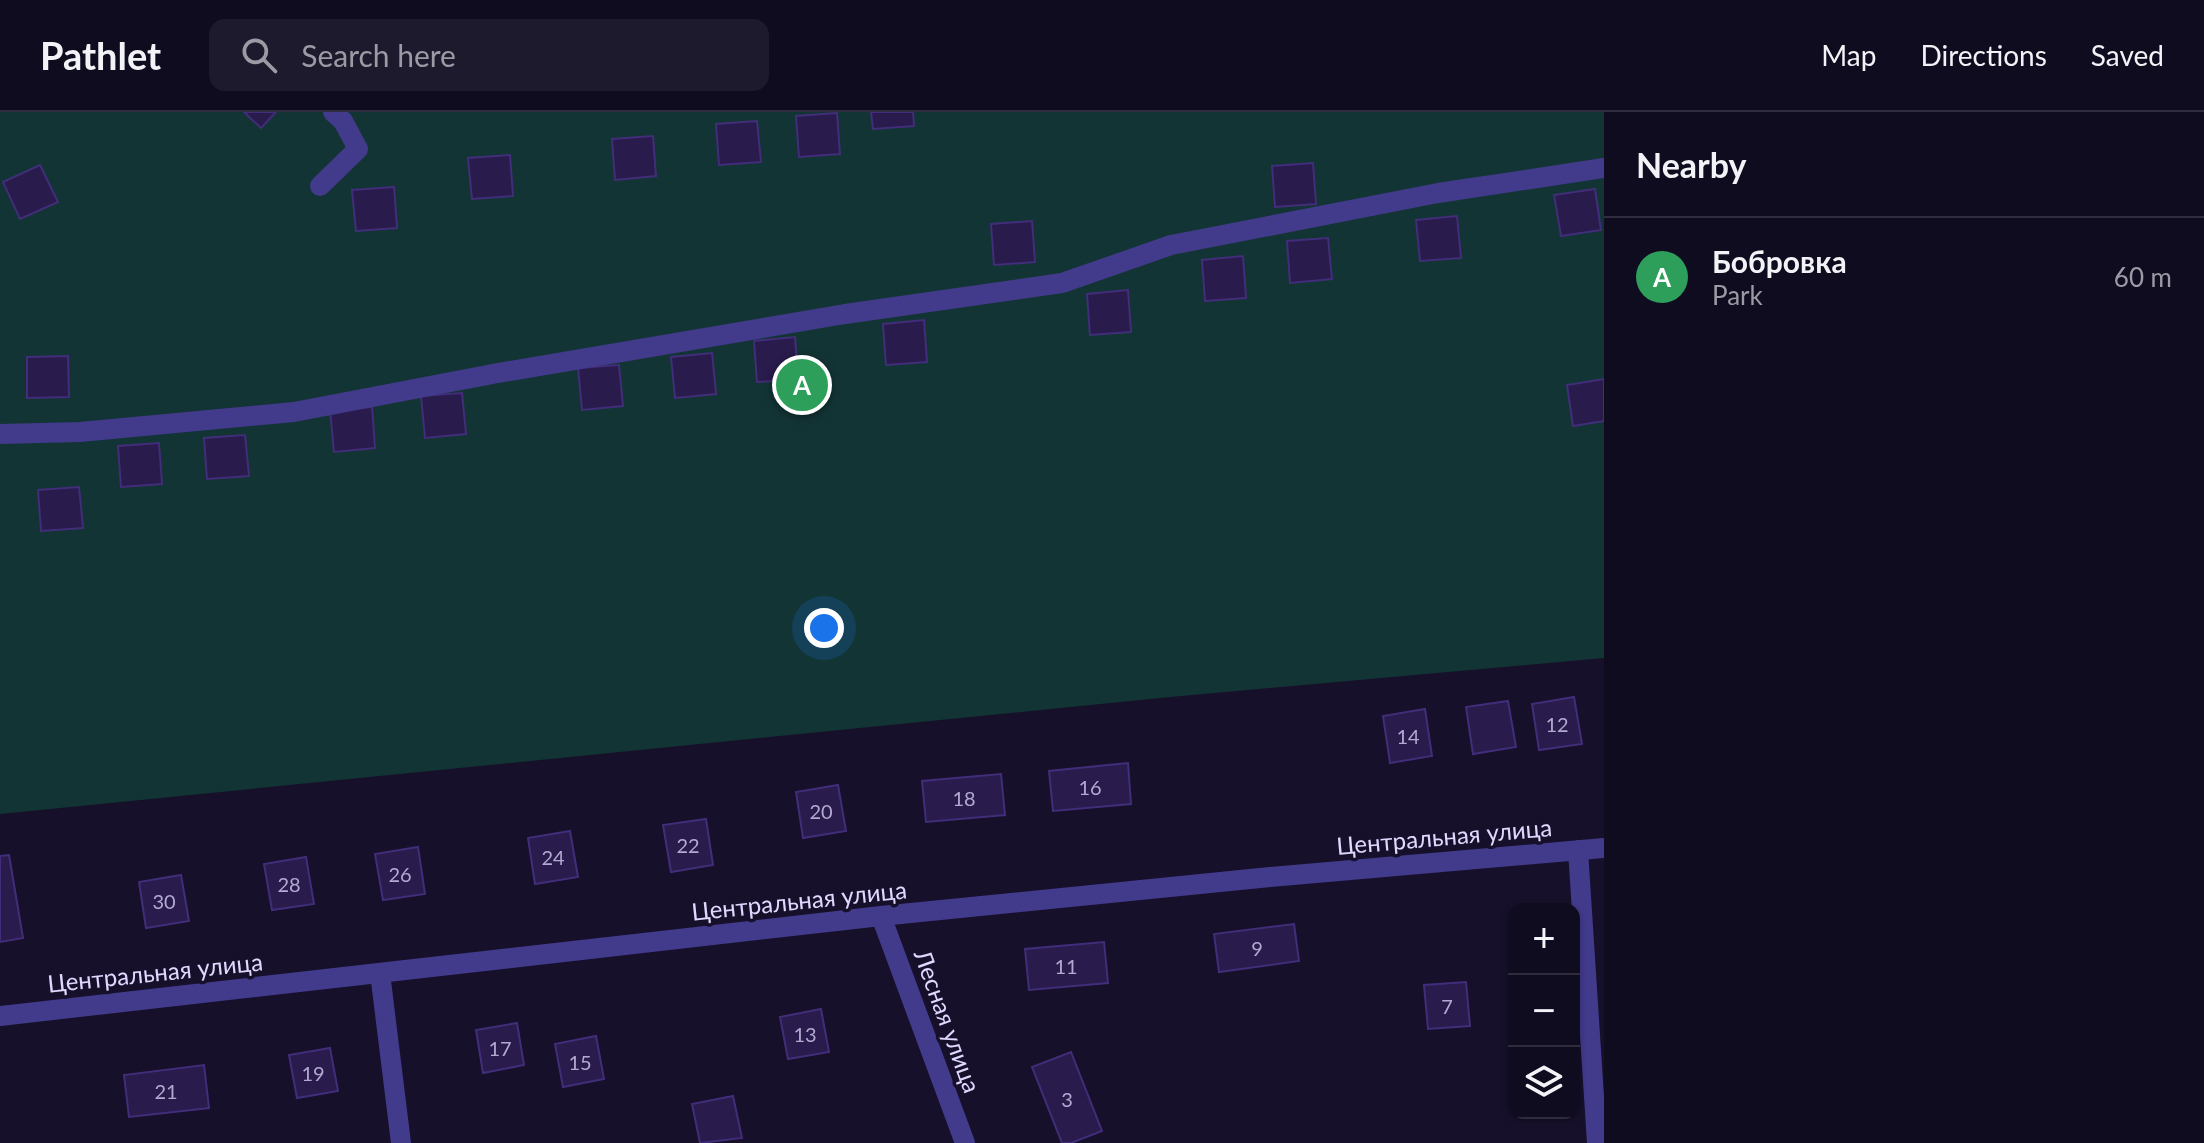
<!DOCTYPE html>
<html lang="en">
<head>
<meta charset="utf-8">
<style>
	:root { --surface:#100c20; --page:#1e1a2d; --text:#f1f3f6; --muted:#9c9ba5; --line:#302c3e; --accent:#d93025 }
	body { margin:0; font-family:Lato,sans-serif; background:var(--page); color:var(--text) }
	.controls { position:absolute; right:24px; bottom:24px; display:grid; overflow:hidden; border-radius:16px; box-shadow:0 2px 6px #0004 }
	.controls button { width:72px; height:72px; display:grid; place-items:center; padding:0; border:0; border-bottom:2px solid var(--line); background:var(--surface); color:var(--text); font:40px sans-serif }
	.you { position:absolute; left:824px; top:516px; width:28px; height:28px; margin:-20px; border:6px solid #fff; border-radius:50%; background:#1a73e8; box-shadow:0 0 0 12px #1a73e833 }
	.badge { display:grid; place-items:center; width:52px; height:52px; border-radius:50%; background:var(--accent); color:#fff; font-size:26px; font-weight:700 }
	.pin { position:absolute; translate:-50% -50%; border:4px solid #fff; box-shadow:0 2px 8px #0006 }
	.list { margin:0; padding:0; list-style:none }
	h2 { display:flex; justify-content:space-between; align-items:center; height:104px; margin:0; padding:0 32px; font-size:34px }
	h2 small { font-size:26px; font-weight:400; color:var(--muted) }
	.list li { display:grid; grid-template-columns:52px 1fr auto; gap:24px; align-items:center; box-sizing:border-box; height:120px; padding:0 32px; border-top:2px solid var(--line) }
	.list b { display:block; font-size:30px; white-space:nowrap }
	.list p { margin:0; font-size:26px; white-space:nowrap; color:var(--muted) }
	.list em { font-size:26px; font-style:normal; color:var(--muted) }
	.icon { flex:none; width:44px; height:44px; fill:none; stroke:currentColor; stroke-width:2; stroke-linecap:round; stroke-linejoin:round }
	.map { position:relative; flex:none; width:1604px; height:1031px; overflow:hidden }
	header { display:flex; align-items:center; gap:48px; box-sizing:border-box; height:112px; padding:0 40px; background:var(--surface); border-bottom:2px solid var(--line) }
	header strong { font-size:38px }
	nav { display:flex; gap:44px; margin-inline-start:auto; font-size:28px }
	.search { width:560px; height:72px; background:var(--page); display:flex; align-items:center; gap:20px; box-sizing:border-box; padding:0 28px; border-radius:16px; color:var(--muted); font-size:30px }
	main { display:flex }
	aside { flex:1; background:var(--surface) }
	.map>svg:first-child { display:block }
	.green { fill:#133435 }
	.building { fill:#291b4c; stroke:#412d79; stroke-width:2 }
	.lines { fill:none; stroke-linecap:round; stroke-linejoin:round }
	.minor { stroke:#423a8b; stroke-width:20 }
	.labels { text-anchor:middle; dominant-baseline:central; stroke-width:7; stroke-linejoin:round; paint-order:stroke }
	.number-label { font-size:20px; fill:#b2aad2 }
	.street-label { font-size:24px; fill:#e0d9ff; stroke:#16102a }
</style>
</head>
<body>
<header>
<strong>Pathlet</strong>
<div class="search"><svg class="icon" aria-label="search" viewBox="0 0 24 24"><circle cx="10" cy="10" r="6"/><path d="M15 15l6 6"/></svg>Search here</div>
<nav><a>Map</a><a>Directions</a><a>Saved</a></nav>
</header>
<main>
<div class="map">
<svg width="1604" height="1031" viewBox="0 0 1604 1031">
	<rect width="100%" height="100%" fill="#16102a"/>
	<path class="green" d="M0 0H1604V546L1170 585 0 702Z"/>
	<path class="building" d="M244 0H276L261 16Z
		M871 0H913L914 14 873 17Z
		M837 1 840 42 799 45 796 4Z
		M757 9 761 50 719 53 716 12Z
		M653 24 656 64 615 68 612 27Z
		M510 43 513 84 472 87 468 46Z
		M1313 51 1316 92 1275 95 1272 54Z
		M40 53 58 90 20 107 3 70Z
		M394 75 397 116 356 119 352 78Z
		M1595 77 1601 118 1561 124 1554 83Z
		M1457 104 1461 146 1420 149 1416 108Z
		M1032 109 1035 150 994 153 991 112Z
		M1328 126 1332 167 1290 171 1287 129Z
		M1243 144 1246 186 1205 189 1202 148Z
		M1128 178 1131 220 1090 223 1087 182Z
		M924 208 927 250 886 253 883 212Z
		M795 225 798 267 757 270 754 229Z
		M712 241 716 282 675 286 671 245Z
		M68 244 69 285 27 286V245Z
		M619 253 623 294 582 298 578 256Z
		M1604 267V309L1573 314 1567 273Z
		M462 281 466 322 425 326 421 284Z
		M372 295 375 336 334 340 330 298Z
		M245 323 249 364 207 367 204 326Z
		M159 331 162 372 121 375 118 334Z
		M79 375 83 416 41 419 38 378Z
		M1574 585 1582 632 1539 638 1532 592Z
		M1508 589 1516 635 1473 642 1466 595Z
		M1425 597 1432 644 1390 651 1383 604Z
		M1128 651 1131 692 1053 699 1049 659Z
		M1001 662 1005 703 926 710 922 669Z
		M838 673 846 719 803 726 796 680Z
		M706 707 713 753 671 760 663 713Z
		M570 719 578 765 535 772 528 726Z
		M418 735 425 782 383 788 375 742Z
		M9 743 23 826 0 830V744Z
		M306 745 314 792 272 798 264 752Z
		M181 763 189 809 146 816 139 770Z
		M1294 812 1299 849 1219 860 1214 822Z
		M1104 830 1108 871 1029 878 1025 837Z
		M1466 870 1470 914 1428 917 1424 873Z
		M821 897 829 940 788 947 780 905Z
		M517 911 524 953 483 961 476 918Z
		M596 924 604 967 563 975 555 932Z
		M330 936 338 979 297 986 289 943Z
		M1071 940 1102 1019 1071 1031H1062L1032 955Z
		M204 953 209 996 129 1005 124 963Z
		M733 984 742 1026 700 1031 692 992Z"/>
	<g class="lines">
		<path class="minor" d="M320 74 358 37 343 9 333 0
			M0 322 80 320 294 300 498 261 845 202 1062 171 1171 133 1438 81 1604 56
			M1578 738 1597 1031
			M881 804 965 1031
			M380 861 401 1031
			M0 904 881 804 1270 765 1604 736"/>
	</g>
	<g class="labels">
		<g class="number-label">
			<text x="1557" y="612">12</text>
			<text x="1408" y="624">14</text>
			<text x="1090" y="675">16</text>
			<text x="964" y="686">18</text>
			<text x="821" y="699">20</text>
			<text x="688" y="733">22</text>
			<text x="553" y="745">24</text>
			<text x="400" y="762">26</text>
			<text x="289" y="772">28</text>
			<text x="164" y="789">30</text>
			<text x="1257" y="836">9</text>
			<text x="1066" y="854">11</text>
			<text x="1447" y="894">7</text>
			<text x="805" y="922">13</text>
			<text x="500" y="936">17</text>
			<text x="580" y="950">15</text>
			<text x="313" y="961">19</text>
			<text x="166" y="979">21</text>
			<text x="1067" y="987">3</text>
		</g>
		<g class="street-label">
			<text transform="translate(1444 724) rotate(-5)">Центральная улица</text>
			<text transform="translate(799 788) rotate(-6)">Центральная улица</text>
			<text transform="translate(155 860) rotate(-6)">Центральная улица</text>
			<text transform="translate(948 909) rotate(70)">Лесная улица</text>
		</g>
	</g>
</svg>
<div class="controls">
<button>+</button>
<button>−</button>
<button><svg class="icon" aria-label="layers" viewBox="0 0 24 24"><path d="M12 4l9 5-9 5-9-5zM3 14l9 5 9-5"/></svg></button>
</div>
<div class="you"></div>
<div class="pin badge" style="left:802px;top:273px;background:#2e9e5b">A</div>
</div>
<aside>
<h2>Nearby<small></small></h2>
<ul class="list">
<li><span class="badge" style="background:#2e9e5b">A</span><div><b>Бобровка</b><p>Park</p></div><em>60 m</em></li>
</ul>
</aside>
</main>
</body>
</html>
